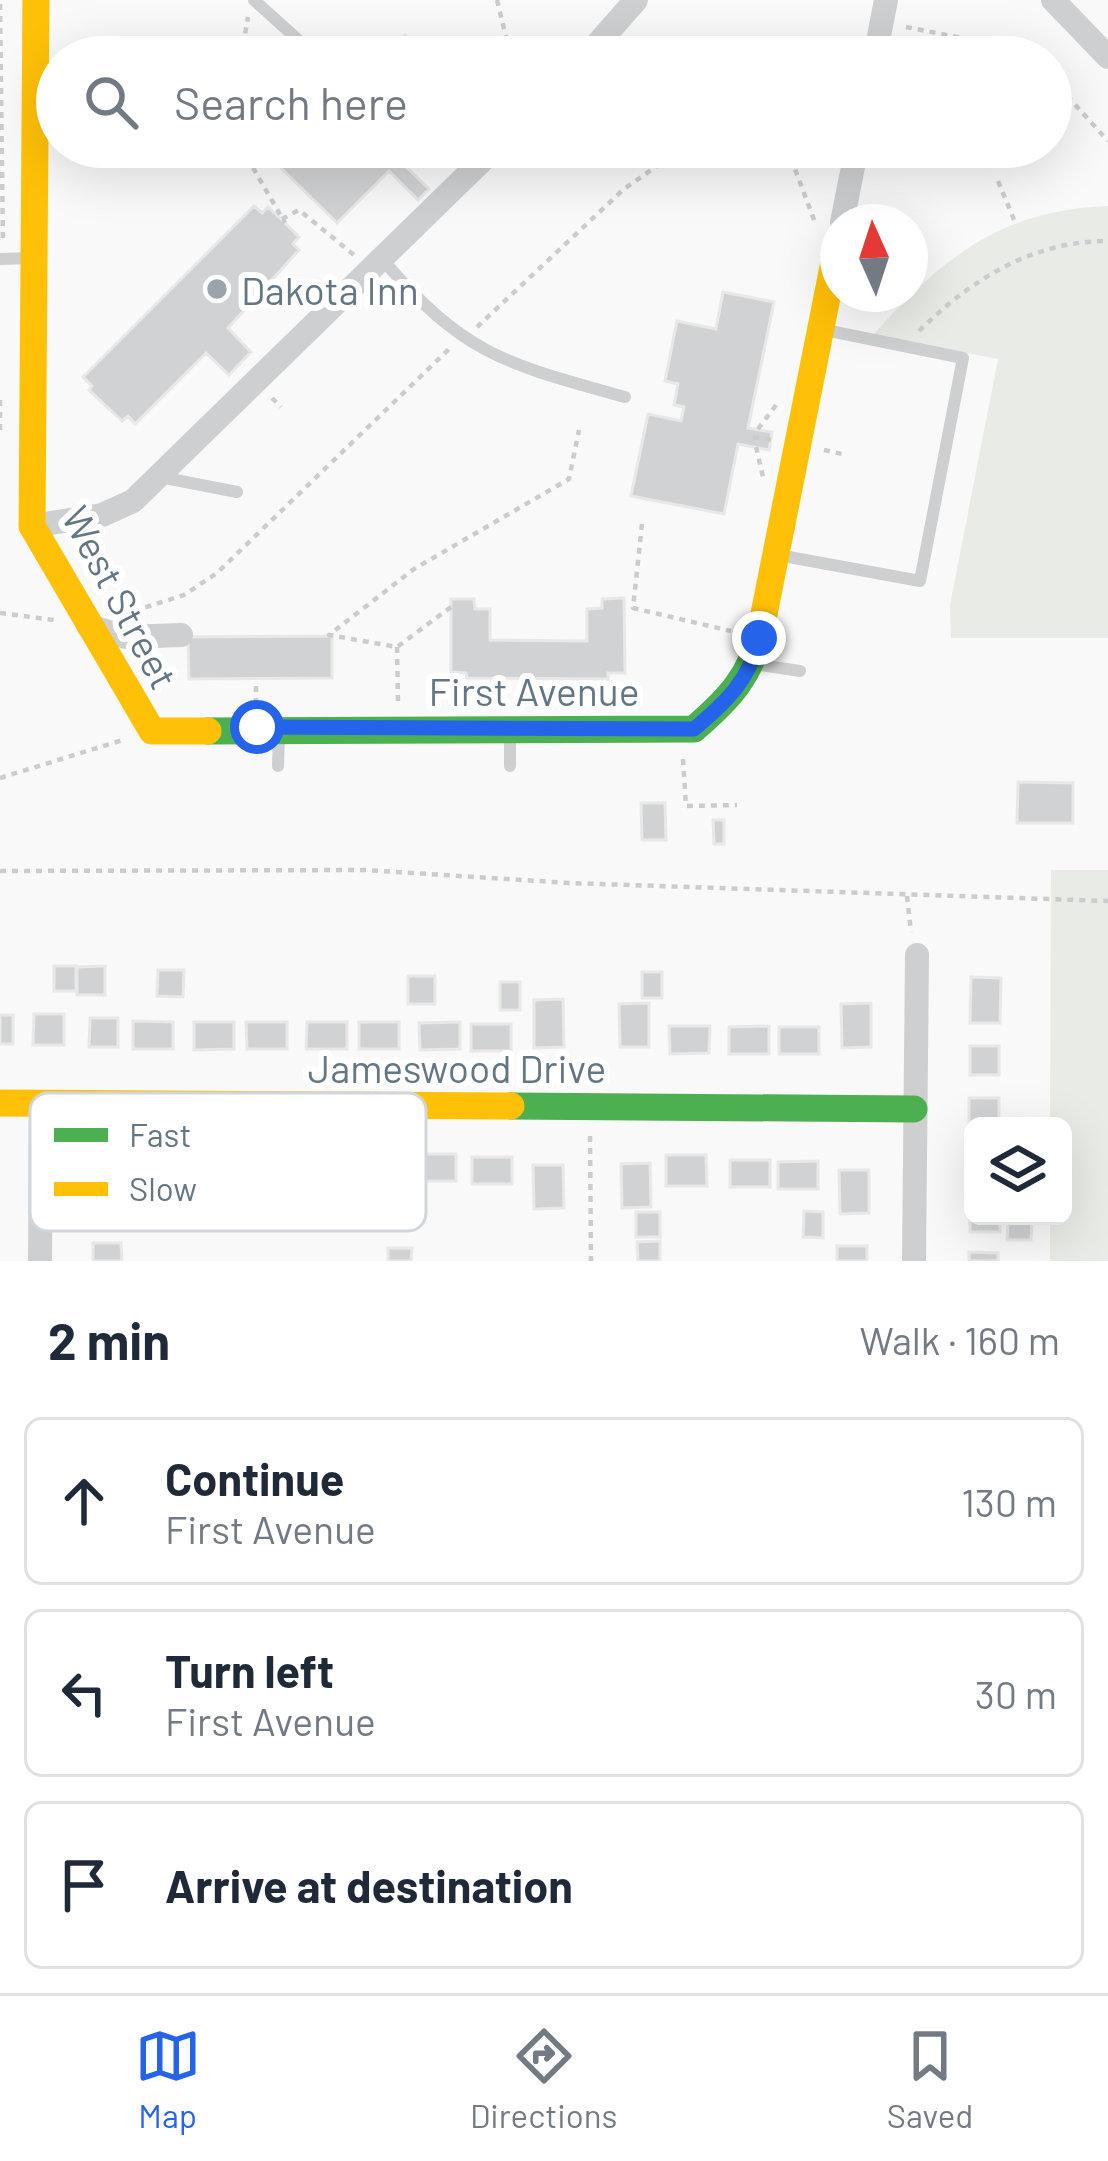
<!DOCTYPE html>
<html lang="en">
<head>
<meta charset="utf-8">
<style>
	:root { --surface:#fff; --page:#f6f6f7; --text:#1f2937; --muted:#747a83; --line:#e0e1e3; --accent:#2563eb }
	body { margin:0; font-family:Barlow,sans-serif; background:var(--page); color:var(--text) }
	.controls { position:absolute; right:36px; bottom:36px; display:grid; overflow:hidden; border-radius:18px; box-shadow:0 12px 48px #0002 }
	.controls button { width:108px; height:108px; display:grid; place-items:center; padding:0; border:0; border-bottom:3px solid var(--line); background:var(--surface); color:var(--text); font:60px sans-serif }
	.compass { position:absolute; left:820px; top:204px; width:108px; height:108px; border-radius:50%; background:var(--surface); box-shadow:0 12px 48px #0002; rotate:357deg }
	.stop { position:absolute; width:36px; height:36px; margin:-27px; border:9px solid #2563eb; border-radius:50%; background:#fff }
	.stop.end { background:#2563eb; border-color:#fff; box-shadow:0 3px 12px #0008 }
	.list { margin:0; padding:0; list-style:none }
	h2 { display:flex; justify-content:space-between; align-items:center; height:156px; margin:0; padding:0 48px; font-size:51px }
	h2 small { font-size:39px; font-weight:400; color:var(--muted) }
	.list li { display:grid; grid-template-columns:78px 1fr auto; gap:36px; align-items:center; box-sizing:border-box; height:168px; margin:0 24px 24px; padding:0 24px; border:3px solid var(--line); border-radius:18px }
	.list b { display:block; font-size:45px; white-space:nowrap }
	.list p { margin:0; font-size:39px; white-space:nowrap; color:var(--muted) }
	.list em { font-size:39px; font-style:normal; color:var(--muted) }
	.icon { flex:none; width:66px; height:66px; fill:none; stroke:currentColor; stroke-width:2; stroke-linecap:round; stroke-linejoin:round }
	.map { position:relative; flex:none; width:1108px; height:1261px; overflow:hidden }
	.search { position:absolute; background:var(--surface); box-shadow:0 12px 48px #0002; left:36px; right:36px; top:36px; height:132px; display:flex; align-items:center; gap:30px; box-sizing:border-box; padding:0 42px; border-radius:66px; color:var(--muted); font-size:45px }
	.sheet { height:732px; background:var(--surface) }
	nav { display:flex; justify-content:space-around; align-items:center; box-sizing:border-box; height:168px; border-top:3px solid var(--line); background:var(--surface); font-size:33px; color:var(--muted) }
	nav a { display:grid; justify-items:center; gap:6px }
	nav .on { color:var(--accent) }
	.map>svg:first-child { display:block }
	.green { fill:#e8ebe6 }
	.building { fill:#d0d2d3; stroke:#e8e8e8; stroke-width:3 }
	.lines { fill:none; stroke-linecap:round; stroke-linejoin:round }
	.path { stroke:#cbcccd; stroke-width:4.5; stroke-dasharray:6 6; stroke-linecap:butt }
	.lane { stroke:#cecfd0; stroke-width:12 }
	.street { stroke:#cecfd0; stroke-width:24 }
	.fast { stroke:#4caf50; stroke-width:27 }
	.slow { stroke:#ffc107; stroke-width:27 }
	.route { stroke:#2563eb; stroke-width:15 }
	.poi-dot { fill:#99a4ac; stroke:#fff; stroke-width:4.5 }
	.labels { text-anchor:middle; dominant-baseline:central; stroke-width:12; stroke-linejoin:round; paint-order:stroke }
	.poi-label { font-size:39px; fill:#657683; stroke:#fff; text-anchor:start }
	.street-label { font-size:39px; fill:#657683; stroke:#fff }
	.key { fill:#fff; stroke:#d1d6da; stroke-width:3 }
	.key-label { font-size:33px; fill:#657683 }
</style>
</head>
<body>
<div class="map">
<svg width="1108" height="1261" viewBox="0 0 1108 1261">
	<rect width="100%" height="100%" fill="#f9f9f9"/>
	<path class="green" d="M1108 206V638H951L950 605 998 359 873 335C942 258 1000 210 1108 206Z
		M1051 870H1108V1261H1050V1216H1063V1126H1050Z"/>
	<path class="building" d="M405 35 427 57H383Z
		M458 39 475 57H440Z
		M296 147H418L402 163 429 189 418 200 389 171 337 223 278 165Z
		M254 206 262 213 268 207 285 223 299 237 293 244 299 250 228 328 251 352 229 375 206 353 135 424 128 416 122 421 89 390 92 386 83 377Z
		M723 292 774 302 748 428 772 432 769 450 738 444 724 514 631 496 648 414 681 421 684 407 674 405 678 384 665 381 677 321 716 329Z
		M624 598 625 673H608V679L467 678 466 673 451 672V599H474L475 609H490V640L587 641V609L602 608V599Z
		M332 636V678L189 679 188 637Z
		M1018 782 1073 783V823H1017Z
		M641 803H665L666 840H642Z
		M713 820H724V844H714Z
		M54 966H76V991H54Z
		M105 966V995H77V967Z
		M158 970H184L183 997 157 996Z
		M642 972H662V998H642Z
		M408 976H435V1004H408Z
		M971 977 1001 978 1000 1023H970Z
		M500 982H520V1010H500Z
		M563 999 564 1047 534 1048V1000Z
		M649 1003V1047H620L619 1004Z
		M871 1003V1047L842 1048 841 1004Z
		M34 1014H64V1045H33Z
		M0 1015H13V1044H0Z
		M90 1018H118V1047H89Z
		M133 1021 173 1022V1049H133Z
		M194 1022H234V1049L194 1050Z
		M246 1022H287V1049H247Z
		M307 1022H347V1049H306Z
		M359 1022H399V1049H359Z
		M460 1022V1049L420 1050 419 1023Z
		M471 1024H511V1051H471Z
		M669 1026H710L709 1053 670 1054Z
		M769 1026V1054H729V1027Z
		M779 1027H819V1054H779Z
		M970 1046H999V1075H970Z
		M969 1098H999V1126L969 1127Z
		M416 1154H456V1181H416Z
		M666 1155H706L707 1186H666Z
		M472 1157H512V1184H472Z
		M730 1160H770V1187H730Z
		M818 1161V1189H778V1162Z
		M650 1163 651 1207 622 1208 621 1164Z
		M533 1165H563L564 1208 534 1209Z
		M839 1170H869V1213L840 1214Z
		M970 1203 973 1216H1000V1232H970Z
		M804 1211 823 1212V1238L803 1237Z
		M636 1212H660V1237H636Z
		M1008 1223H1032L1031 1240H1007Z
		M660 1241V1261H638L637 1242Z
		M93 1243H121L122 1261H93Z
		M837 1246H867V1261H837Z
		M388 1248H412L411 1261H388Z
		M969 1252 998 1253V1261H969Z"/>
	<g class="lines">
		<path class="path" d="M497 0 511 57
			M0 4 3 243
			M906 27 1012 48 1031 57
			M241 57 248 17
			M1051 78 1108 141
			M241 147 285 223
			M769 147 792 161 816 225
			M998 181 1015 222
			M282 219 299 210 354 255
			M477 327 624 189 684 147
			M919 331C972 279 1032 241 1108 241
			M272 398 281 407
			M0 400V430
			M758 429 776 405
			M753 437 772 440
			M756 447 763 477
			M824 450 842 454
			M642 524 633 608 731 631
			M451 607 397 647 329 635 414 569 569 479 579 430
			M134 611 184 595 217 573 449 349
			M0 613 54 620
			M397 647 398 701
			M256 686V703
			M683 759 686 806 737 805
			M0 778 126 739
			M0 871 366 870 569 883 1108 901
			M907 896 911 932
			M590 1136 591 1261"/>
		<path class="lane" d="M254 0 317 57
			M609 35 630 57
			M0 259 33 258
			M383 260C465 356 507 364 625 397
			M160 477 237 492
			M778 555 920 581 963 358 825 330
			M754 664 800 671
			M510 730V766
			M278 766 279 734"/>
		<path class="street" d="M1053 0 1108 57
			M586 57 636 0
			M875 57 886 0
			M842 222 857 147
			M32 526 102 515 133 501 496 147
			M88 626 126 637 181 635
			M40 1261 41 1103
			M914 1261 917 955"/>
		<path class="fast" d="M208 731 694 729C729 699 752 675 761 629
			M511 1106 914 1109"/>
		<path class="slow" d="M36 0 32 526 152 731H208
			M761 629 838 242
			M0 1103 511 1106"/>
	</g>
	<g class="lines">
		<path class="route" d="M257 727 694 729C725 703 751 679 759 638"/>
	</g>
	<circle class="poi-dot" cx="217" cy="289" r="12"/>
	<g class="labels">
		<g class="poi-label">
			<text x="241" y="289">Dakota Inn</text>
		</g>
		<g class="street-label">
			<text transform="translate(121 597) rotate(62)">West Street</text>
			<text x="534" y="690">First Avenue</text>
			<text x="457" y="1067">Jameswood Drive</text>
		</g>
	</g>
	<rect x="30" y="1093" width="396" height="138" rx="18" class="key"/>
	<rect x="54" y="1128" width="54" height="14" fill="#4caf50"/>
	<rect x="54" y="1182" width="54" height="14" fill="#ffc107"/>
	<g class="key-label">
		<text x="129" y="1147">Fast</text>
		<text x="129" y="1201">Slow</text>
	</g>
</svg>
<div class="controls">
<button><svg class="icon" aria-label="layers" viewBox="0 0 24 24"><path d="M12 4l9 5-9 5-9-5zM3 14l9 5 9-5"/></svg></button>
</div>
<svg class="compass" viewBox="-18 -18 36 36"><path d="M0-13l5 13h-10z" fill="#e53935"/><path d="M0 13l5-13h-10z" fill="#747a83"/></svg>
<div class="stop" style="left:257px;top:727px"></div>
<div class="stop end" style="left:759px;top:638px"></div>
<div class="search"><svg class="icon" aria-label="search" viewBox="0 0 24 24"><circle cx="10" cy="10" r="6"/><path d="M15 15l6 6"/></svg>Search here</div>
</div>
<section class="sheet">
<h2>2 min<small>Walk · 160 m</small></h2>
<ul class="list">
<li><svg class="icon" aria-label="ahead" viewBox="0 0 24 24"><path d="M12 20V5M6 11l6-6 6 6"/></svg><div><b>Continue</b><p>First Avenue</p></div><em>130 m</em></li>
<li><svg class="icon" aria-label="left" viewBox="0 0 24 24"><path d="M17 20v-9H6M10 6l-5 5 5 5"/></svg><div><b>Turn left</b><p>First Avenue</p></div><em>30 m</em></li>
<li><svg class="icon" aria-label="arrive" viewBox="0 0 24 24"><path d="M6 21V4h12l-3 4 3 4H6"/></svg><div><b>Arrive at destination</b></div></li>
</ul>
</section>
<nav>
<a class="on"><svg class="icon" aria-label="map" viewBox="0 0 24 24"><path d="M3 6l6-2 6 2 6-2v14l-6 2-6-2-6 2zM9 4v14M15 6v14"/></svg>Map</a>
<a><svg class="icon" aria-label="directions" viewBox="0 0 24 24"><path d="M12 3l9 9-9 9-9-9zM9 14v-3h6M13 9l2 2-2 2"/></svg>Directions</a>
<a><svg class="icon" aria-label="saved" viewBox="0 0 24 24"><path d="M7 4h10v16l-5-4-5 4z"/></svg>Saved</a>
</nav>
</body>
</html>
